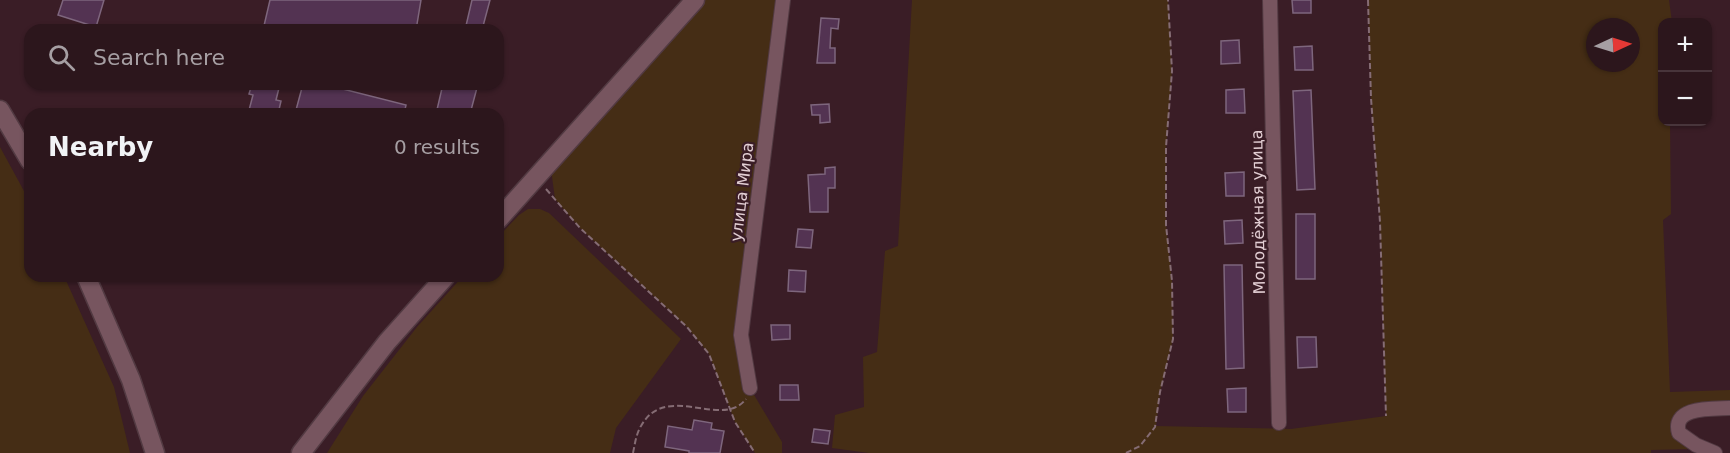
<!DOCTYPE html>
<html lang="en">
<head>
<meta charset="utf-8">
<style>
	:root { --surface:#2c161c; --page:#382329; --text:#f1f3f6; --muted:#a69fa3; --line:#48353b }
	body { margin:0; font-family:"DejaVu Sans",sans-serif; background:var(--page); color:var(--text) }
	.controls { position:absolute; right:18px; top:18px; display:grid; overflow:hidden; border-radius:12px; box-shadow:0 2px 4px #0004 }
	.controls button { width:54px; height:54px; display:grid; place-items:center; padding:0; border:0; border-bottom:2px solid var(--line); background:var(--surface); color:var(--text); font:30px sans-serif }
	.compass { position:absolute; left:1586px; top:18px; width:54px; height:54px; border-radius:50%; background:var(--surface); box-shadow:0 2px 4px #0004; rotate:86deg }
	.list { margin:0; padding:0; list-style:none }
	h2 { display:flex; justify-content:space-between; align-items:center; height:78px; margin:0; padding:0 24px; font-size:26px }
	h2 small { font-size:20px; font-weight:400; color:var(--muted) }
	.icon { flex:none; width:33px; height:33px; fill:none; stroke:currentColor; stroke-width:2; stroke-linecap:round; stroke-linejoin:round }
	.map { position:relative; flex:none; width:1730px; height:453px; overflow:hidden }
	.search { position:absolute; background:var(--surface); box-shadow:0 2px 4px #0004; left:24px; top:24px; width:480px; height:66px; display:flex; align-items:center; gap:15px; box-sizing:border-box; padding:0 21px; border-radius:18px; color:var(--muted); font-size:22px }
	.panel { position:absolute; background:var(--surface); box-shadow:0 2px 4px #0004; left:24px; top:108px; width:480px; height:174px; border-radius:18px }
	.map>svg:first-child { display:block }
	.green { fill:#452d15; fill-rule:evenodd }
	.building { fill:#533352; stroke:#7e667d; stroke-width:1.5 }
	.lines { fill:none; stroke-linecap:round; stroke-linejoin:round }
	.minor-casing { stroke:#523a42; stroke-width:16 }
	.tertiary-casing { stroke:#523a42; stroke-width:21 }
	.path { stroke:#856c74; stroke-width:2; stroke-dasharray:6 3; stroke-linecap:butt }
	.minor { stroke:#77555f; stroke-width:14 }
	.tertiary { stroke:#77555f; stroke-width:18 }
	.labels { text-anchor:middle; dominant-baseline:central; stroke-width:4.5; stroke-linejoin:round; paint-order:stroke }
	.street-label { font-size:16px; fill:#e2ced3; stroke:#3a1d26 }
</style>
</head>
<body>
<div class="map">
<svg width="1730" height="453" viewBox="0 0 1730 453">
	<rect width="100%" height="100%" fill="#3a1d26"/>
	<path class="green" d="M705 0H778L741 335 750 388 782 442V453H755L735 422 709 354 687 327 580 228 555 199 551 169Z
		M912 0H1168L1172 71 1166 147V225L1172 281 1173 339 1160 392 1156 426 1291 429 1386 416 1380 222 1371 98 1368 0H1669L1672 22H1662V122H1670L1671 214 1663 220 1670 392 1730 390V403L1688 408 1679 411 1674 419 1692 449 1651 450V453H869L832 448 835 415 864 407 863 357 877 352 885 251 898 246ZM1595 27H1631V63H1595Z
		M0 147 30 202V276H64L114 387 130 453H0Z
		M528 209H540L549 213 681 339 616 428 610 453H327L363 396 417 327 463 276H498V237L519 215Z"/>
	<path class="building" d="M63 0H104L96 27 58 15Z
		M270 0H421L416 30H263Z
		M472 0H490L482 30H465Z
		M1292 0H1311V13H1293Z
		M821 18 839 19 838 29 831 28 830 48H835V63H817Z
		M1239 40 1240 63 1221 64V41Z
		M1312 46 1313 70H1295L1294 47Z
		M252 84H280L276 100 281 101 278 114H248L253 95 249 94Z
		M303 84H323L406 105 404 114H311L296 110Z
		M443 84H478L470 114H436Z
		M1244 89 1245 113H1226V90Z
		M1311 90 1315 189 1297 190 1293 91Z
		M829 104 830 122 820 123V115H812L811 105Z
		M835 167V188H828V212H810L808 175 825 174V168Z
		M1244 172V196H1226L1225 173Z
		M1296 214H1315V279H1296Z
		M1242 220 1243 243 1225 244 1224 221Z
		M798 229 813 230 811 248 796 247Z
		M1224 265H1242L1244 368 1226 369Z
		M789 270 806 271 805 292 788 291Z
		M771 325H790V339L772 340Z
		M1297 337H1316L1317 367 1298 368Z
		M780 385H798L799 400H780Z
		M1246 388V412H1228L1227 389Z
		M694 420 712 423 711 429 724 431 720 453H689V451L665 447 668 426 692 430Z
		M814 429 830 431 828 444 812 442Z"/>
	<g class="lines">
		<g class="minor-casing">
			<path id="minor" d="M1270 0 1279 423
				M750 388 741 335 783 0
				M1715 453 1696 445 1679 433C1671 406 1713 409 1730 408"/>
		</g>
		<g class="tertiary-casing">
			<path id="tertiary" d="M0 110 30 161
				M498 220 695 0
				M86 276 131 380 155 453
				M301 453 387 342 446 276"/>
		</g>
		<path class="path" d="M1368 0 1371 98 1380 222 1386 416
			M546 189 580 228 687 327 709 354 735 422 755 453
			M633 453C635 444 636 434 641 426 666 381 722 430 746 399
			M1126 453 1140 446 1155 427 1160 392 1173 339 1172 281 1166 225V147L1172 71 1168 0"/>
		<use href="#minor" class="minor"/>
		<use href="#tertiary" class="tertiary"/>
	</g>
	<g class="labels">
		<g class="street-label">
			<text transform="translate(742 192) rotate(-83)">улица Мира</text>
			<text transform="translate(1258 212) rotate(-91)">Молодёжная улица</text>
		</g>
	</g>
</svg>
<div class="controls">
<button>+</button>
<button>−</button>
</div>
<svg class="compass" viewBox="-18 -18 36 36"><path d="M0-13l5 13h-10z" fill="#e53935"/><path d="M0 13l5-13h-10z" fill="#a69fa3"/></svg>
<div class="search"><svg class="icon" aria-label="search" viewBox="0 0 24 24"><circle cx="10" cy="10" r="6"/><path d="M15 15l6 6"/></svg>Search here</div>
<section class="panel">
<h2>Nearby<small>0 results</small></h2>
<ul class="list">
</ul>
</section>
</div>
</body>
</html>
